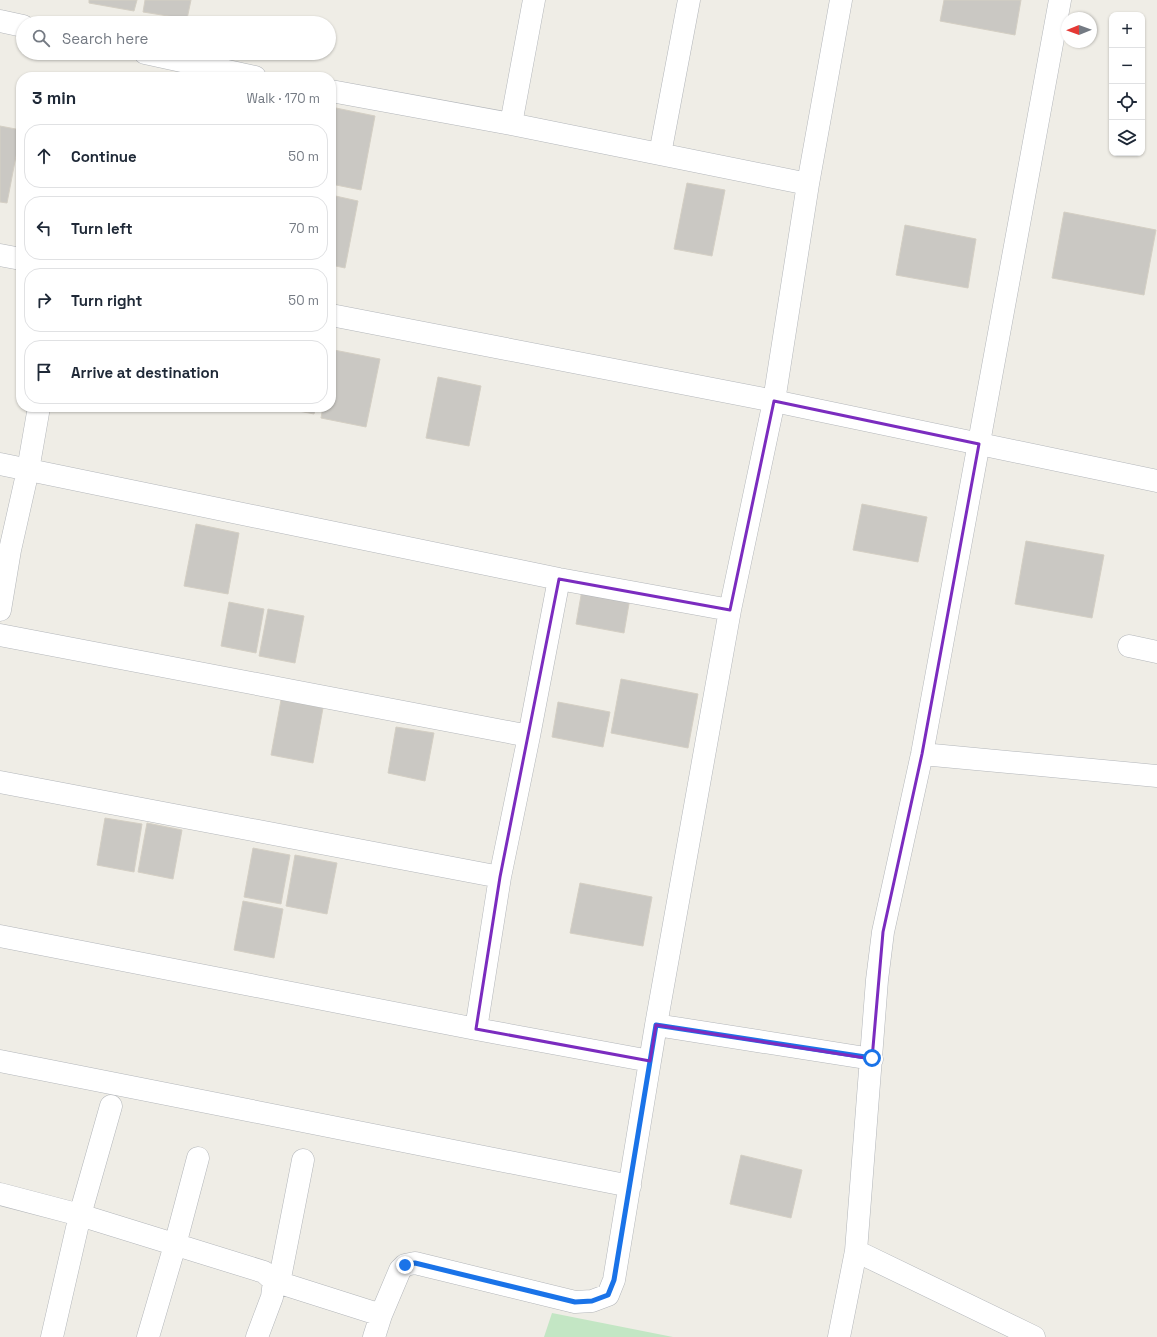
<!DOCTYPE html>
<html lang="en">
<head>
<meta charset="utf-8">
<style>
	:root { --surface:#fff; --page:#f2f2f3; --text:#1f2937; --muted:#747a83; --line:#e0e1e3 }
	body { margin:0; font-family:"Space Grotesk",sans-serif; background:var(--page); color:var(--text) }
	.controls { position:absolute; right:12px; top:12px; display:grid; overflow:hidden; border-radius:8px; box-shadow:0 1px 3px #0004 }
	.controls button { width:36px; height:36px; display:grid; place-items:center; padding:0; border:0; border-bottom:1px solid var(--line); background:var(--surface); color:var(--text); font:20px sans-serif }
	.compass { position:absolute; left:1061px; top:12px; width:36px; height:36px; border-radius:50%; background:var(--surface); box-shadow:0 1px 3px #0004; rotate:269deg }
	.stop { position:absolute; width:12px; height:12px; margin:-9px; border:3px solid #1a73e8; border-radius:50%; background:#fff }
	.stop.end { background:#1a73e8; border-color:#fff; box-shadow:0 1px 4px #0008 }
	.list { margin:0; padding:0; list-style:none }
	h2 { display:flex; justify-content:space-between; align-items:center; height:52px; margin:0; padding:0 16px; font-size:17px }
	h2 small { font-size:13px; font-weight:400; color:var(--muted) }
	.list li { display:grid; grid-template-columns:26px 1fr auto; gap:12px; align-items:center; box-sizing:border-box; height:64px; margin:0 8px 8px; padding:0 8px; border:1px solid var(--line); border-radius:16px }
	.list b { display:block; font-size:15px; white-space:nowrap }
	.list em { font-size:13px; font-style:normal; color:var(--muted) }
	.icon { flex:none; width:22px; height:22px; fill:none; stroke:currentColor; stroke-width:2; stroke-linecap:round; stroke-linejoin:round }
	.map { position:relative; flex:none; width:1157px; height:1337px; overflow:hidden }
	.search { position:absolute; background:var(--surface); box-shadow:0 1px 3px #0004; left:16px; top:16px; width:320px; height:44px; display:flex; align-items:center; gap:10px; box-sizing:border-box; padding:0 14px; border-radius:22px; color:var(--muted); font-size:15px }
	.panel { position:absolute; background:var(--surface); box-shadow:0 1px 3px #0004; left:16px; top:72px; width:320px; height:340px; border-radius:16px }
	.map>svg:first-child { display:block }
	.green { fill:#c3e6c4 }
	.building { fill:#cac8c3; stroke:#d4cfc4 }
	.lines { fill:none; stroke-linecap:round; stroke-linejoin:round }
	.minor-casing { stroke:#b3b6ba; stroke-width:23 }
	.tertiary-casing { stroke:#b3b6ba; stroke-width:23 }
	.minor { stroke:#fff; stroke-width:22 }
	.tertiary { stroke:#fff; stroke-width:22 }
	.route { stroke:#1a73e8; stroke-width:5 }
	.marked { fill:none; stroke:#7b2cbf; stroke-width:3; stroke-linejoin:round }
</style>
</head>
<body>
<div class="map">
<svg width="1157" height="1337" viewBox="0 0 1157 1337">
	<rect width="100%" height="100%" fill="#efede6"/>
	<path class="green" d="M552 1313 673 1337H544Z"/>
	<path class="building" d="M89 0H137L134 11 89 3Z
		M145 0H191L187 19 143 12Z
		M944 0H1021L1015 35 940 21Z
		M331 107 375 116 361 190 331 184Z
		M0 126 21 130 7 203 0 202Z
		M687 183 725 190 712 256 674 249Z
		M331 195 358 201 345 268 331 265Z
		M1064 212 1156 230 1144 295 1052 278Z
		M905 225 976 239 968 288 896 275Z
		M334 350 380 359 366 427 321 418 323 407H331V367Z
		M438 377 481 386 469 446 426 438Z
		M278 407H316L314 414Z
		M862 504 927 517 918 562 853 550Z
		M196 524 239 533 228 594 184 586Z
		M1026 541 1104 555 1092 618 1015 604Z
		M582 590 630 598 624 633 576 624Z
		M229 602 264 609 256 653 221 646Z
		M268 609 304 616 295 663 259 656Z
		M621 679 698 694 688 748 611 733Z
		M281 700 323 708 313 763 271 755Z
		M558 702 610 712 603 747 552 737Z
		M396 727 434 733 425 781 388 773Z
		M105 818 142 824 134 872 97 865Z
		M147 823 182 830 173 879 138 872Z
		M253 848 290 855 281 904 244 897Z
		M295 855 337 863 327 914 286 906Z
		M580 883 652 897 643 946 570 933Z
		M243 901 283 909 274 958 234 950Z
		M741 1155 802 1170 791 1218 730 1204Z"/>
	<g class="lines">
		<g class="minor-casing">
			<path id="minor" d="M841 0 808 184 774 401 730 610 656 1025 872 1059
				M0 21 23 26
				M145 53 255 77
				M331 91 511 124 808 184
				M511 124 534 0
				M660 154 689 0
				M0 464 559 579 730 610
				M0 610 10 550 28 470 39 407
				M0 635 529 736 559 579
				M1129 646 1157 652
				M922 754 1157 776
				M0 782 500 877 529 736
				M0 936 476 1029 650 1061 656 1025
				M476 1029 500 877
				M0 1061 630 1186
				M0 1194 80 1215 264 1272 274 1281 272 1297 257 1337
				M856 1251 877 980 883 932 922 754 1060 0
				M274 1281 381 1315 400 1270 405 1265 415 1263 575 1302 592 1301 608 1295 614 1280 650 1061
				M279 1283 303 1160
				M52 1337 80 1215 111 1106
				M148 1337 175 1245 198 1158
				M374 1337 381 1315
				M839 1337 856 1251 1034 1337"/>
		</g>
		<g class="tertiary-casing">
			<path id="tertiary" d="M0 255 21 259
				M331 315 774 401 1157 481"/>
		</g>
		<use href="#minor" class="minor"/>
		<use href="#tertiary" class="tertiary"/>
	</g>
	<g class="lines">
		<path class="route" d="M405 1265 415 1263 575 1302 592 1301 608 1295 614 1280 656 1025 872 1058"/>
	</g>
	<path class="marked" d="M774 401 979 444 922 754 883 932 872 1059 656 1025 650 1061 476 1029 500 877 559 579 730 610Z"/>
</svg>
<div class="controls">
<button>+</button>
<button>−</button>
<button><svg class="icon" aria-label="locate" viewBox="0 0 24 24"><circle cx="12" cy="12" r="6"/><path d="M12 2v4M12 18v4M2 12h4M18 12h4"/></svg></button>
<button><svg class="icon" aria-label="layers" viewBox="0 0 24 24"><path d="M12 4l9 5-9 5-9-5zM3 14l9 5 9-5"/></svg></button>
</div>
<svg class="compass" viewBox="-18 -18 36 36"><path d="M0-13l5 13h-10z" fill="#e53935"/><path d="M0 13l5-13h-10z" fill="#747a83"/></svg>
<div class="stop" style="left:872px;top:1058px"></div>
<div class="stop end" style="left:405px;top:1265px"></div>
<div class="search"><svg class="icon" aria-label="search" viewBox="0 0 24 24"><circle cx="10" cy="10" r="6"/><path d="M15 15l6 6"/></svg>Search here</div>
<section class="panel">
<h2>3 min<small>Walk · 170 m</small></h2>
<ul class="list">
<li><svg class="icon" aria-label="ahead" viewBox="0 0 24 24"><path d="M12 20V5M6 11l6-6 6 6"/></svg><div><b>Continue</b></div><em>50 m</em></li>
<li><svg class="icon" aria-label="left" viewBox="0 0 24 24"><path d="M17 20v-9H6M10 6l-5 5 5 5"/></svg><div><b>Turn left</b></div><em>70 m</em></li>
<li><svg class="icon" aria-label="right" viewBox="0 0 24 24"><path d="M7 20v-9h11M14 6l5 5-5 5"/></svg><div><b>Turn right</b></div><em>50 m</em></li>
<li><svg class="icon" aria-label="arrive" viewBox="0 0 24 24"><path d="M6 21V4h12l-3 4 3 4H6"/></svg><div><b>Arrive at destination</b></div></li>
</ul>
</section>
</div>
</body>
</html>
